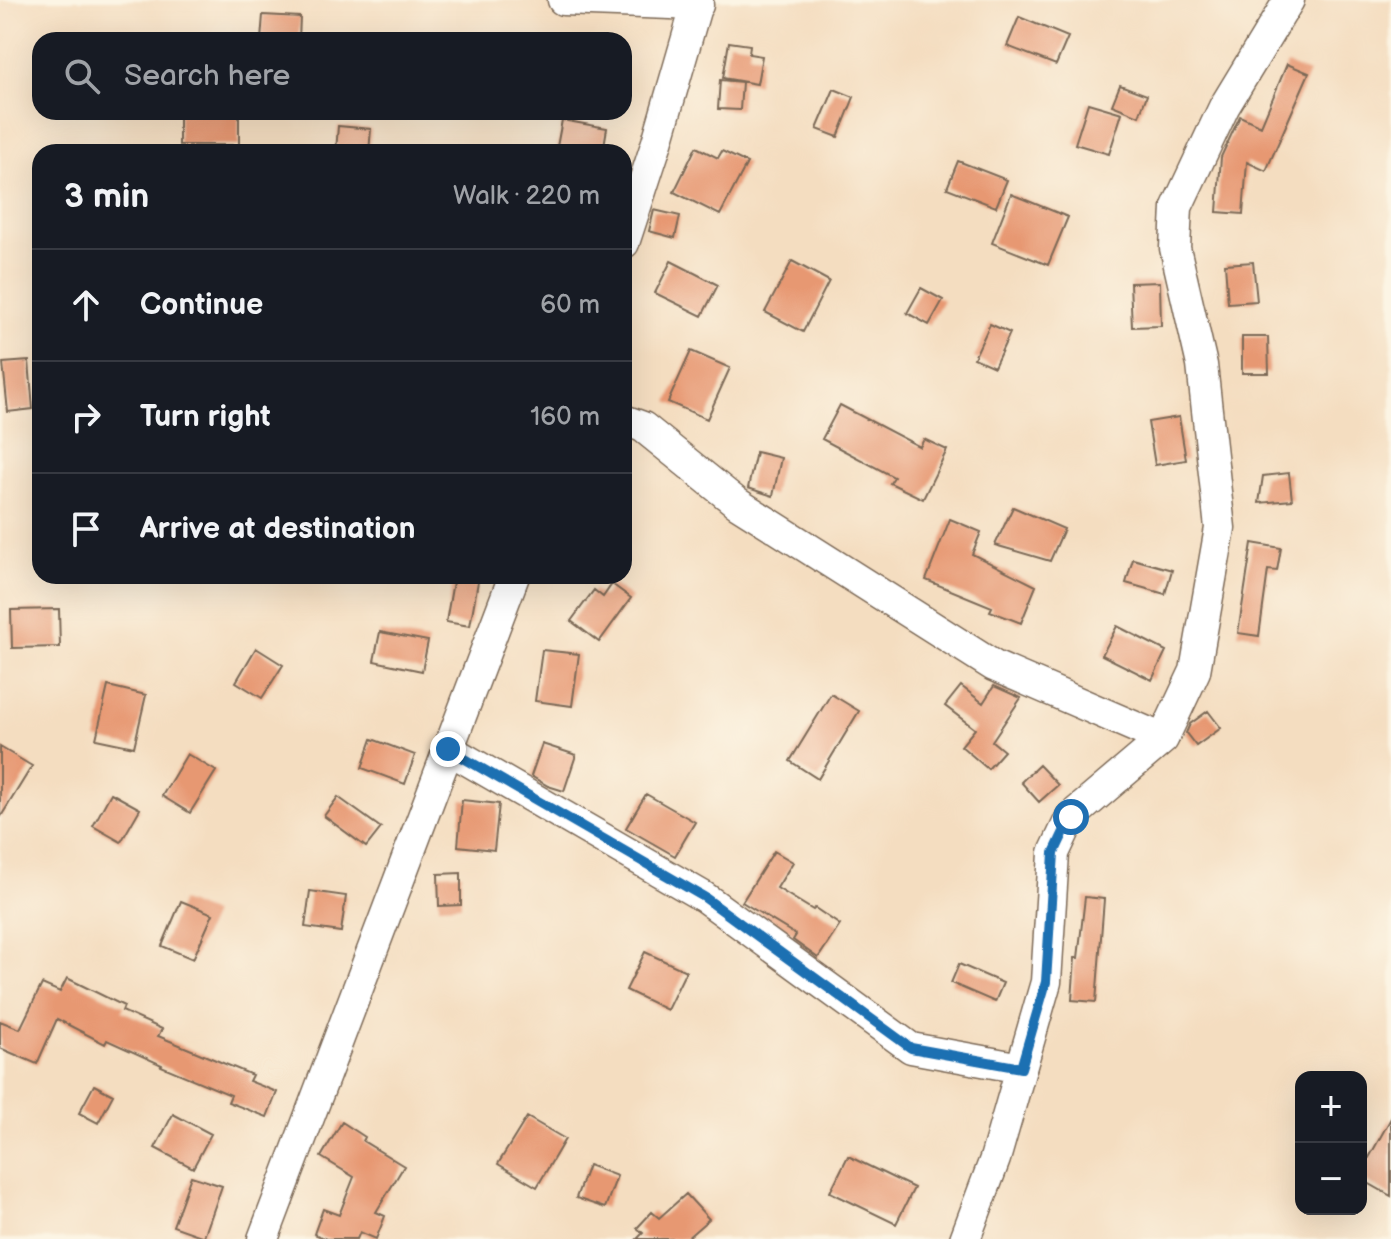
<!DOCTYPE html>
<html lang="en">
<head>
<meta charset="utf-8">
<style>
	:root { --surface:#171b24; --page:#20242c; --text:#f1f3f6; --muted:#9ea1a6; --line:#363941 }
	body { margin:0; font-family:"Balsamiq Sans",sans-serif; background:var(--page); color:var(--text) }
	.controls { position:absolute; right:24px; bottom:24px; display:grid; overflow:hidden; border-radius:16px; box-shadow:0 8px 32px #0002 }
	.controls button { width:72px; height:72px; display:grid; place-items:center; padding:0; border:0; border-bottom:2px solid var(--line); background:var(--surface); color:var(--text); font:40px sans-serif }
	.stop { position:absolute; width:24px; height:24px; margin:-18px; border:6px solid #1f6fb2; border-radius:50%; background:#fff }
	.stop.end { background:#1f6fb2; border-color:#fff; box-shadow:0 2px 8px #0008 }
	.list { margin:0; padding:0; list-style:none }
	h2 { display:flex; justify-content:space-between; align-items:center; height:104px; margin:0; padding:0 32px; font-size:34px }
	h2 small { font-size:26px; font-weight:400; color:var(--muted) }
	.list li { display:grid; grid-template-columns:52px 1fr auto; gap:24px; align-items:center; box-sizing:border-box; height:112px; padding:0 32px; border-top:2px solid var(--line) }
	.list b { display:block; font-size:30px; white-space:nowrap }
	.list em { font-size:26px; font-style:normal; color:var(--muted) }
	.icon { flex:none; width:44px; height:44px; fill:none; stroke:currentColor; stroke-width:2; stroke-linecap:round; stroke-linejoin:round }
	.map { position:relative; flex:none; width:1391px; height:1239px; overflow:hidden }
	.search { position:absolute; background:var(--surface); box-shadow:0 8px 32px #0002; left:32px; top:32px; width:600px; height:88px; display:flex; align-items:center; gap:20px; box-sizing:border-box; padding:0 28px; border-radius:24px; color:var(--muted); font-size:30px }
	.panel { position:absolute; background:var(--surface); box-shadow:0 8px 32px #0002; left:32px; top:144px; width:600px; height:440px; border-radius:24px }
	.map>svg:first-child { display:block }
	.building { fill:#e79872 }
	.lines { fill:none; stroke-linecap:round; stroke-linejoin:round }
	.minor-casing { stroke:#7c6957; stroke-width:33 }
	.minor { stroke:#fff; stroke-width:30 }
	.route { stroke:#1f6fb2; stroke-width:10 }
</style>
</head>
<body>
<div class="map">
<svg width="1391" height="1239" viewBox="0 0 1391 1239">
	<rect width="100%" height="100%" fill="#fcf5e5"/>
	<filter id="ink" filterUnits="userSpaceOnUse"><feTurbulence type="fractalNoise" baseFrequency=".0125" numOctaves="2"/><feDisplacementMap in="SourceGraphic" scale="16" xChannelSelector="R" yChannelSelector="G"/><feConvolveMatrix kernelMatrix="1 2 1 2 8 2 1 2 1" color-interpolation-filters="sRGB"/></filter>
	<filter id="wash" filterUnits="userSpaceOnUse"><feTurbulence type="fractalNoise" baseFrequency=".006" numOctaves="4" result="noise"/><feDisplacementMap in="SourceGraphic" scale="32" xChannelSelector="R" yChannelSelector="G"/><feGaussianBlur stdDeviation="1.8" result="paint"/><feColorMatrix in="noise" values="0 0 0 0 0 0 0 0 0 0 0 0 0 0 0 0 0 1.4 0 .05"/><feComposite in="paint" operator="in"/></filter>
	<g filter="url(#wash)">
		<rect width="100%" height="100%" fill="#f4ddc0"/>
		<g id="blocks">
			<path class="building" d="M263 15 300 17 299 40H261Z
				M1019 17 1068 37 1056 65 1007 46Z
				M729 42 750 45 749 54 762 56 757 84 723 78Z
				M1287 64 1309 73 1266 171 1247 162 1243 214 1217 212 1221 157 1240 116 1261 126Z
				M720 80 742 82 740 110 718 109Z
				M1120 85 1147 95 1139 116 1112 105Z
				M834 89 854 97 838 137 817 129Z
				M1088 103 1122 113 1109 154 1075 144Z
				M179 112H239V145H179Z
				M562 120 607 128 603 152H556Z
				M338 126 371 129 369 152H336Z
				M696 147 718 158 722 151 747 163 720 215 674 192Z
				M958 161 1007 180 996 207 947 188Z
				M1011 194 1068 217 1048 265 992 243Z
				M654 210 680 216 675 238 649 231Z
				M671 261 718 285 702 316 655 293Z
				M792 261 829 281 803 332 765 312Z
				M1253 262 1257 301 1228 303 1225 264Z
				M1160 282 1161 326 1132 327 1130 283Z
				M921 288 943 300 929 325 907 313Z
				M990 324 1010 333 994 367 974 358Z
				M1242 337H1268L1269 373H1242Z
				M691 351 730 368 707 419 668 402Z
				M29 361 33 409 8 412 3 363Z
				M840 405 920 447 924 439 947 450 923 499 890 483 894 477 822 439Z
				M1179 417 1186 460 1155 465 1148 422Z
				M756 452 781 458 773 496 748 488Z
				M1289 473 1292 500 1259 503 1263 476Z
				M1013 507 1064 529 1050 561 995 545Z
				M950 519 981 532 972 554 1036 586 1021 623 990 611 992 607 926 580Z
				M1252 543 1281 548 1277 571 1268 570 1259 636 1238 633Z
				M1133 559 1172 570 1165 594 1126 583Z
				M454 576H479L470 626 446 622Z
				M612 584 631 598 599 642 571 621 594 590 603 597Z
				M59 609 60 647 12 648 11 610Z
				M1117 626 1166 651 1152 680 1102 655Z
				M380 632 428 641 422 671 374 661Z
				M256 648 283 665 262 698 236 682Z
				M542 650 579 654 572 706 535 701Z
				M108 686 146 695 134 747 96 739Z
				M961 686 983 703 994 686 1021 698 992 741 1004 751 988 769 961 746 975 729 945 706Z
				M831 694 859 711 818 779 790 761Z
				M1208 711 1221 728 1196 746 1186 733 1190 724Z
				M372 739 415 755 405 784 362 768Z
				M542 744 576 755 564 791 548 786 531 776Z
				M0 747 32 766 0 818Z
				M187 754 216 771 190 813 162 796Z
				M1039 765 1058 785 1039 802 1021 782Z
				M111 793 140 809 121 842 93 826Z
				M646 794 695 822 675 856 626 828Z
				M338 797 381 828 366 847 324 816Z
				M462 800 499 804 494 850 458 846Z
				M774 851 793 862 777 888 813 910 815 908 840 925 818 958 793 940 796 935 742 902Z
				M461 873V905L439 906 438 874Z
				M310 891 346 896 341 932 305 927Z
				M1085 897 1104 899 1096 1002 1072 1000 1075 958H1078Z
				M181 901 213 914 193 959 162 946Z
				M645 952 686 971 667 1010 626 990Z
				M959 964 1003 983 995 1002 951 983Z
				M67 978 124 1006 122 1011 162 1029 158 1036 252 1075 249 1081 277 1092 267 1117 228 1102 231 1095 161 1066 162 1065 107 1040 105 1044 57 1019 37 1064 0 1048V1021L20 1029 42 984 60 992Z
				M94 1085 113 1095 98 1123 79 1113Z
				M173 1114 211 1134 193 1168 155 1148Z
				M527 1117 565 1139 537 1187 498 1164Z
				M1391 1118V1196L1361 1179V1172Z
				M342 1122 365 1137 363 1141 404 1166 376 1212 385 1216 376 1239 360 1232 357 1239H326L314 1234 323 1209 339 1215 354 1177 321 1157Z
				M848 1156 914 1188 896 1224 830 1192Z
				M588 1165 617 1176 605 1208 576 1198Z
				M191 1176 222 1186 204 1237 173 1226Z
				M686 1194 709 1219 686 1239H637L643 1233 637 1228 652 1212 659 1218Z"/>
		</g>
	</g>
	<g filter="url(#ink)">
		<use href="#blocks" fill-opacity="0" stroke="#7c6957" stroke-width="2"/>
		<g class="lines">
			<g class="minor-casing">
				<path id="minor" d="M563 0 698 5
					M624 243 657 142 698 0
					M624 420 643 427 737 503 994 666 1163 739
					M448 749 704 897 911 1048 1021 1068
					M263 1239 514 576
					M965 1239 995 1159 1046 982 1054 853 1071 817 1163 739 1195 671 1220 528 1202 365 1175 248 1177 207 1224 107 1289 0"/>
			</g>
			<use href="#minor" class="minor"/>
		</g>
	</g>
	<g class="lines" filter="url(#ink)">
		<path class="route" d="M448 749 704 897 911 1048 1021 1068 1046 982 1054 853 1071 817"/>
	</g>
</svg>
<div class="controls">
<button>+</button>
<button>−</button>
</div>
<div class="stop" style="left:1071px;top:817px"></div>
<div class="stop end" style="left:448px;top:749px"></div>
<div class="search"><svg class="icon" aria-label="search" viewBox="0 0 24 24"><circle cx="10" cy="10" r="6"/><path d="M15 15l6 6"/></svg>Search here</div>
<section class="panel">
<h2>3 min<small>Walk · 220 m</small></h2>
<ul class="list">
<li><svg class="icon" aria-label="ahead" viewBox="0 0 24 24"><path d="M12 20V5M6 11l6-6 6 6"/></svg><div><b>Continue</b></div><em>60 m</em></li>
<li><svg class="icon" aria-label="right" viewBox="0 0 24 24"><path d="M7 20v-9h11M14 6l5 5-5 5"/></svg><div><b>Turn right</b></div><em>160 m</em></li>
<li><svg class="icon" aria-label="arrive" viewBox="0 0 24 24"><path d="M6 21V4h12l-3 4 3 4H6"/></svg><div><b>Arrive at destination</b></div></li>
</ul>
</section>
</div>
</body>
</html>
